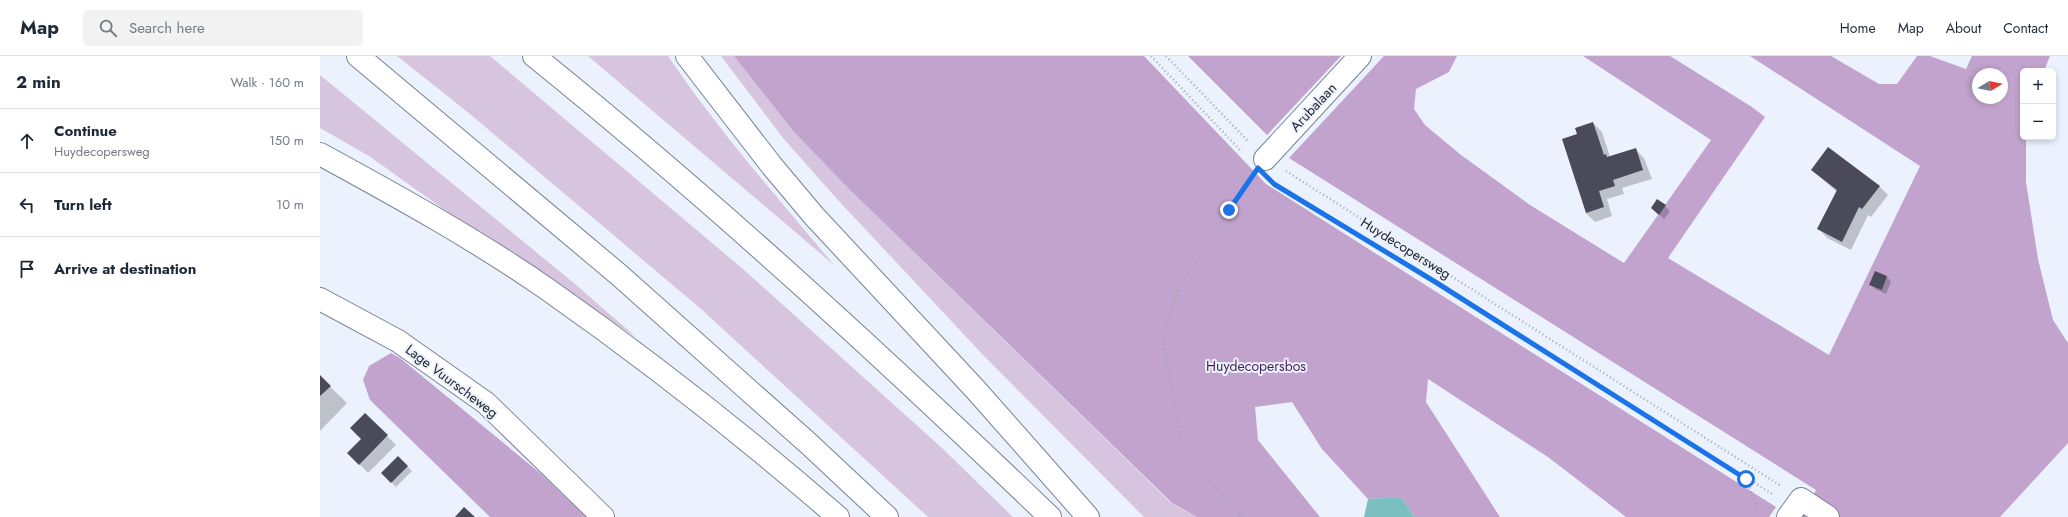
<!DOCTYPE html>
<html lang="en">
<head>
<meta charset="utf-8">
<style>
	:root { --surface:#fff; --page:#f2f2f3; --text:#1f2937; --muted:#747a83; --line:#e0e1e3 }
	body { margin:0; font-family:Jost,sans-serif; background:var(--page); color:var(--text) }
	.controls { position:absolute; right:12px; top:12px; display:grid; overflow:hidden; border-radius:6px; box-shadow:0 2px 6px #0003 }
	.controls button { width:36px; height:36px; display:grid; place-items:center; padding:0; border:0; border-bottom:1px solid var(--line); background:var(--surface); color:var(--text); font:20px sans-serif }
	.compass { position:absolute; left:1652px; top:12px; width:36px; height:36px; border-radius:50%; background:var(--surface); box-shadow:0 2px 6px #0003; rotate:80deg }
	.stop { position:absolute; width:12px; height:12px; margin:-9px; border:3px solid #1a73e8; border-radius:50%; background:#fff }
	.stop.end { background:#1a73e8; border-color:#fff; box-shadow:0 1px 4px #0008 }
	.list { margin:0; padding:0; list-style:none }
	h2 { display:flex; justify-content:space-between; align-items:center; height:52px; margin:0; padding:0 16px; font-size:17px }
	h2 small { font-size:13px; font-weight:400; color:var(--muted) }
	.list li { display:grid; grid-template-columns:26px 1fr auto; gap:12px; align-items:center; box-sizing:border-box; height:64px; padding:0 16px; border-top:1px solid var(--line) }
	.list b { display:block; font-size:15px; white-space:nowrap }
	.list p { margin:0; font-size:13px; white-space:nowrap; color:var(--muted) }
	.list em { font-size:13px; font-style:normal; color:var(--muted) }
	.icon { flex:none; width:22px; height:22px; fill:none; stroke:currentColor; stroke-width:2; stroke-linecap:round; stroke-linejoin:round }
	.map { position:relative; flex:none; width:1748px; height:461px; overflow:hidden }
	header { display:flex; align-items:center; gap:24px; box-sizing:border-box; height:56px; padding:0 20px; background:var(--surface); border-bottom:1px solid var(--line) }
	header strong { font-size:19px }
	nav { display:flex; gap:22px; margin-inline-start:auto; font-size:14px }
	.search { width:280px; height:36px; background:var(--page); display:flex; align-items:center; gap:10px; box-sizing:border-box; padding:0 14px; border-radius:6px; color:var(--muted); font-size:15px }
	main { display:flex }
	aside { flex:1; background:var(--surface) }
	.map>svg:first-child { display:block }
	.green { fill:#d7c5df }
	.forest { fill:#c1a3cd; fill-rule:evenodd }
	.water { fill:#7cbfc0 }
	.shadow { fill:#0003 }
	.building { fill:#4a4a5a }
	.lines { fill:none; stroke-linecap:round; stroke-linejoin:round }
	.minor-casing { stroke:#778291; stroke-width:24 }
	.highway-casing { stroke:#778291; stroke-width:24 }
	.path { stroke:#a2a8b1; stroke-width:2.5; stroke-dasharray:1 3; stroke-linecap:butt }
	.minor { stroke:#fff; stroke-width:22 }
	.highway { stroke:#fff; stroke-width:22 }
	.route { stroke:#1a73e8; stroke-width:5 }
	.labels { text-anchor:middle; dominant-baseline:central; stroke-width:4; stroke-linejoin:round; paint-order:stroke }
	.street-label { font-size:14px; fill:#25292f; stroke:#ebf2fd }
	.park-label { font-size:14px; fill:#441e52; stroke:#ebf2fd }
</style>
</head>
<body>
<header>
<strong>Map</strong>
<div class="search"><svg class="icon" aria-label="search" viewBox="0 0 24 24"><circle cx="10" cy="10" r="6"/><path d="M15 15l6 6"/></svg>Search here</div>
<nav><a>Home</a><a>Map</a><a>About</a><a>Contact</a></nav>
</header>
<main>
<aside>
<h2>2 min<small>Walk · 160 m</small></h2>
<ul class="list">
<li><svg class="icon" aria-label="ahead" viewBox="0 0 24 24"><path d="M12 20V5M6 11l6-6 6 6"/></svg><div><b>Continue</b><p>Huydecopersweg</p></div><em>150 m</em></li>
<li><svg class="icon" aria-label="left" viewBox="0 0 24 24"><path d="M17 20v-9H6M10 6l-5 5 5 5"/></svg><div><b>Turn left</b></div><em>10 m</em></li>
<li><svg class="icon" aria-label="arrive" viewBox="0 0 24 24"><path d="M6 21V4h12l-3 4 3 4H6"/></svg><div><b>Arrive at destination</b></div></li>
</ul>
</aside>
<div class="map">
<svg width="1748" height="461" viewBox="0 0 1748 461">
	<rect width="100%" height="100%" fill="#ebf2fd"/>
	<path class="green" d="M77 0H170L423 213 622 392 693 461H608L381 253 150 58Z
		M268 0H348C398 74 457 141 514 209Z
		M401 0H414L473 75 528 132 851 447 877 461H824L664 300 517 143 463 82Z
		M0 19 255 228 317 282 136 162 49 100 0 72Z"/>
	<path class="forest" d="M414 0H824L946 128 1456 451 1449 461H1306L1228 401 1108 323 1106 346 1180 461H1095L1081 441 1048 443 1002 393 972 346 935 351 938 384 1000 461H877L852 447 528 132 473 75Z
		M868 0H1021L947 79Z
		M1064 0H1137L1129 16 1096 33 1094 53 1105 69 1141 99 1210 149 1304 207 1391 84 1263 0H1350L1432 51 1445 61 1348 202 1509 299 1600 110 1430 0H1511L1559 28H1577L1597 0H1610L1646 13 1652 0H1730L1724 15H1703V81H1706V126L1718 203 1733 264 1748 287V387L1680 461H1482L1496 434 969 102ZM1658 18H1682V42H1658Z
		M71 297 80 302 220 417 266 461H170L50 344 43 324 49 310Z"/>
	<path class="water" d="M1081 441 1095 461H1044L1048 443Z"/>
	<path class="shadow" d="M1273 67 1282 76 1290 101 1315 93 1324 102 1332 123 1302 132 1304 138 1287 143 1292 160 1275 166 1266 157 1258 79Z
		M1492 114 1559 130 1568 139 1551 161 1548 159 1531 194 1507 182 1499 173 1517 136Z
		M1345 150 1350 155 1344 163 1332 152Z
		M1556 217 1567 221 1571 226 1566 238 1555 233 1551 228Z
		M0 321 27 347 0 375Z
		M45 358 76 389 48 417 29 397 43 383Z
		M78 401 92 415 76 431 62 417Z"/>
	<path class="building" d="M1273 66 1284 99 1286 98 1287 101 1316 92 1323 114 1293 124 1295 130 1279 135 1284 151 1266 157 1242 83 1257 78 1255 72Z
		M1508 91 1560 130 1542 153 1539 151 1522 186 1497 173 1517 134 1491 114Z
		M1337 143 1346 149 1339 159 1331 152Z
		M1555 215 1567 220 1562 234 1549 229Z
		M0 319 11 330 0 340Z
		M45 357 68 379 39 409 27 397 41 383 30 372Z
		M78 400 88 410 71 427 61 417Z
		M144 451 155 461H135Z"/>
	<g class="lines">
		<g class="minor-casing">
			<path id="minor" d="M945 103 1040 0
				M0 243 78 285 166 347 283 461
				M1468 461 1481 443 1508 461"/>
		</g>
		<g class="highway-casing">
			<path id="highway" d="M38 0 298 218 489 388 567 461
				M214 0C394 145 563 301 730 461
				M367 0 452 110 494 160 655 333 768 461
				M0 98C77 140 155 183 227 233 328 304 425 380 518 461"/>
		</g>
		<path class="path" d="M831 0 922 96
			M846 0 928 85
			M966 115 1461 430
			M952 126 1117 227 1454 439
			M1427 424 1434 444 1438 461
			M922 461 862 393 843 283 857 235 932 122"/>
		<use href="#minor" class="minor"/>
		<use href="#highway" class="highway"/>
	</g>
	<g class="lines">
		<path class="route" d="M909 154 938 112 954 128 1117 227 1426 423"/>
	</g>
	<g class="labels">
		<g class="street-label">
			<text transform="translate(993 51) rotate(-47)">Arubalaan</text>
			<text transform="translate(1086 192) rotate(32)">Huydecopersweg</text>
			<text transform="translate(132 325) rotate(37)">Lage Vuurscheweg</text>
		</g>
		<g class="park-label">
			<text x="936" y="310">Huydecopersbos</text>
		</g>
	</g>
</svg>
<div class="controls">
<button>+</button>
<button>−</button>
</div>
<svg class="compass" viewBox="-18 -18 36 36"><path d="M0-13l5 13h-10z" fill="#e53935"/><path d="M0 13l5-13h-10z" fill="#747a83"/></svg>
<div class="stop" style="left:1426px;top:423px"></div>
<div class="stop end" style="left:909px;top:154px"></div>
</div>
</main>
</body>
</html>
